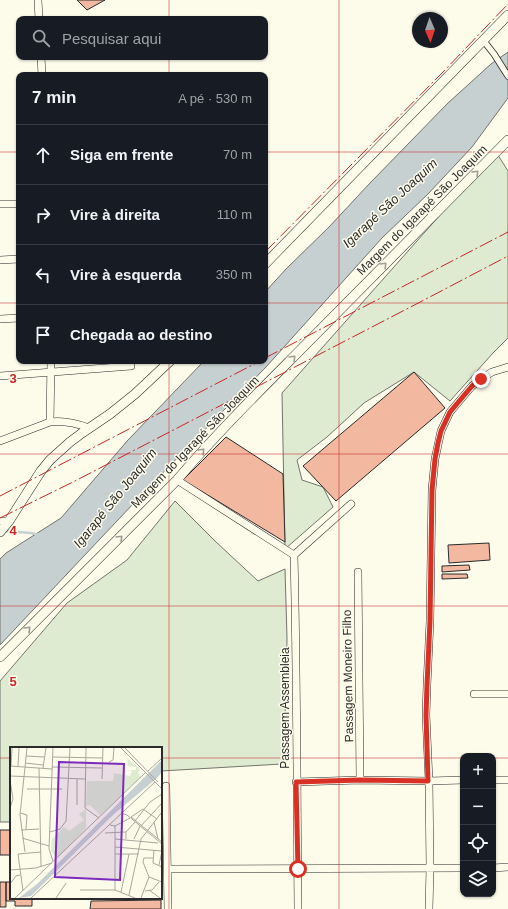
<!DOCTYPE html>
<html lang="pt">
<head>
<meta charset="utf-8">
<style>
	:root { --surface:#171b24; --page:#20242c; --text:#f1f3f6; --muted:#9ea1a6; --line:#363941 }
	body { margin:0; font-family:Arial,sans-serif; background:var(--page); color:var(--text) }
	.controls { position:absolute; right:12px; bottom:12px; display:grid; overflow:hidden; border-radius:8px; box-shadow:0 1px 3px #0004 }
	.controls button { width:36px; height:36px; display:grid; place-items:center; padding:0; border:0; border-bottom:1px solid var(--line); background:var(--surface); color:var(--text); font:20px sans-serif }
	.compass { position:absolute; left:412px; top:12px; width:36px; height:36px; border-radius:50%; background:var(--surface); box-shadow:0 1px 3px #0004; rotate:178deg }
	.stop { position:absolute; width:12px; height:12px; margin:-9px; border:3px solid #d93025; border-radius:50%; background:#fff }
	.stop.end { background:#d93025; border-color:#fff; box-shadow:0 1px 4px #0008 }
	.list { margin:0; padding:0; list-style:none }
	h2 { display:flex; justify-content:space-between; align-items:center; height:52px; margin:0; padding:0 16px; font-size:17px }
	h2 small { font-size:13px; font-weight:400; color:var(--muted) }
	.list li { display:grid; grid-template-columns:26px 1fr auto; gap:12px; align-items:center; box-sizing:border-box; height:60px; padding:0 16px; border-top:1px solid var(--line) }
	.list b { display:block; font-size:15px; white-space:nowrap }
	.list em { font-size:13px; font-style:normal; color:var(--muted) }
	.icon { flex:none; width:22px; height:22px; fill:none; stroke:currentColor; stroke-width:2; stroke-linecap:round; stroke-linejoin:round }
	.map { position:relative; flex:none; width:508px; height:909px; overflow:hidden }
	.search { position:absolute; background:var(--surface); box-shadow:0 1px 3px #0004; left:16px; top:16px; width:252px; height:44px; display:flex; align-items:center; gap:10px; box-sizing:border-box; padding:0 14px; border-radius:8px; color:var(--muted); font-size:15px }
	.panel { position:absolute; background:var(--surface); box-shadow:0 1px 3px #0004; left:16px; top:72px; width:252px; height:292px; border-radius:8px }
	.map>svg:first-child { display:block }
	.green { fill:#deebd1; stroke:#74746e }
	.water { fill:#c7d0d0; stroke:#74746e }
	.lines { fill:none; stroke-linecap:round; stroke-linejoin:round }
	.stream { stroke:#c7d0d0; stroke-width:2.5 }
	.building { fill:#f2b8a0; stroke:#2b2b2b }
	.pedestrian-casing { stroke:#2b2b2b; stroke-width:7 }
	.minor-casing { stroke:#2b2b2b; stroke-width:8 }
	.tertiary-casing { stroke:#2b2b2b; stroke-width:10 }
	.pedestrian { stroke:#fdfbea; stroke-width:5.5 }
	.minor { stroke:#fdfbea; stroke-width:7 }
	.tertiary { stroke:#fdfbea; stroke-width:9 }
	.power { stroke:#c62828; stroke-width:1; stroke-dasharray:14 3 2 3; stroke-linecap:butt }
	.oneway { stroke:#9e9d94 }
	.route { stroke:#d93025; stroke-width:5 }
	.grid { fill:none; stroke:#c62828; stroke-width:1; stroke-opacity:0.55 }
	.labels { text-anchor:middle; dominant-baseline:central; stroke-width:3; stroke-linejoin:round; paint-order:stroke }
	.street-label { font-size:12px; fill:#2b2b2b; stroke:#fdfbea }
	.water-label { font-size:13px; font-style:italic; fill:#2b2b2b; stroke:#fdfbea }
	.inset-road { fill:none; stroke:#a9a89e; stroke-width:1 }
	.view { fill:#7b2cbf; fill-opacity:0.15; stroke:#7b2cbf; stroke-width:2 }
	.inset-edge { fill:none; stroke:#2b2b2b; stroke-width:2 }
	.grid-label { font-size:13px; text-anchor:middle; font-weight:bold; fill:#c62828; stroke:#fdfbea; stroke-width:3; stroke-linejoin:round; paint-order:stroke }
</style>
</head>
<body>
<div class="map">
<svg width="508" height="909" viewBox="0 0 508 909">
	<rect width="100%" height="100%" fill="#fdfbea"/>
	<path class="green" d="M496 152 508 171V338L493 353 450 401 414 372 364 403 327 437 297 460 302 480 323 487 333 507 285 549 282 393Z
		M175 501 215 541 258 581 285 569 287 638 286 698 282 764 161 771V748H11V824L9 822H0V681L67 603 127 560Z"/>
	<path class="water" d="M508 52V98L472 147 428 194 382 238 266 367 150 486 0 645V559L6 553 61 518 128 440 204 361H265V292L286 269 329 227 370 183 448 103 491 64Z"/>
	<g class="lines">
		<path class="stream" d="M4 531 31 533 39 535"/>
	</g>
	<path class="building" d="M77 0H105L87 10Z
		M414 372 445 408 336 501 303 466Z
		M226 437 283 474 285 542 183 480Z
		M489 543 490 560 449 563 448 545Z
		M469 565 470 570 442 572V566Z
		M442 574H467L468 578 442 579Z
		M161 786H162V865H161Z
		M0 830H11V855H0Z
		M0 882H6V907H0Z
		M6 882H11V898H32V906H15V901H6Z
		M161 900V909H90L91 901Z"/>
	<g class="lines">
		<g class="pedestrian-casing">
			<path id="pedestrian" d="M483 40 494 54 508 76"/>
		</g>
		<g class="minor-casing">
			<path id="minor" d="M38 0 39 19
				M41 57 42 75
				M0 204H19
				M0 260 19 259
				M0 319 19 318
				M0 376 131 366
				M50 422 51 361
				M0 441 50 422C64 420 76 423 89 428
				M177 480 294 555C297 673 297 791 298 909
				M0 521H9
				M294 555 351 504
				M358 572 360 780
				M474 694H508
				M493 780H508
				M296 782 360 780 429 781 463 780
				M166 786 168 909
				M493 868 508 867
				M168 869 463 868
				M429 909 430 868 429 781 426 715 427 685 430 621 432 490 435 459 441 431 450 412 472 386 481 379 492 372 508 367"/>
		</g>
		<g class="tertiary-casing">
			<path id="tertiary" d="M265 264 508 15
				M0 532 9 521 41 471 50 460 70 442 82 433 110 414 135 394 170 361
				M0 657 177 480C222 427 272 379 321 329 383 266 445 203 508 140"/>
		</g>
		<use href="#pedestrian" class="pedestrian"/>
		<use href="#minor" class="minor"/>
		<use href="#tertiary" class="tertiary"/>
		<path class="power" d="M265 252 443 72 508 4
			M265 358 508 232
			M0 496 260 361
			M0 518 75 481 426 299 508 256"/>
	</g>
	<defs><path id="oneway-chevron" d="M-2-3.5L2.5 0L-2 3.5" fill="none" stroke-width="1.6" stroke-linecap="round" stroke-linejoin="round"/></defs>
	<g class="oneway">
		<use href="#oneway-chevron" transform="translate(476 173) rotate(-45)"/>
		<use href="#oneway-chevron" transform="translate(384 265) rotate(-46)"/>
		<use href="#oneway-chevron" transform="translate(293 358) rotate(-45)"/>
		<use href="#oneway-chevron" transform="translate(202 451) rotate(-47)"/>
		<use href="#oneway-chevron" transform="translate(120 538) rotate(-45)"/>
		<use href="#oneway-chevron" transform="translate(28 629) rotate(-45)"/>
	</g>
	<g class="lines">
		<path class="route" d="M298 869 296 782 360 780 428 781 426 715 427 685 430 621 432 490 435 459 438 443 441 431 450 412 472 386 481 379"/>
	</g>
	<path class="grid" d="M169 0V19M339 0V909M169 57V75M0 152H19M265 152H508M0 303H19M265 303H508M169 361V909M0 454H508M0 606H508M0 758H11M161 758H463M493 758H508"/>
	<g class="labels">
		<g class="street-label">
			<text transform="translate(422 210) rotate(-45)">Margem do Igarapé São Joaquim</text>
			<text transform="translate(195 442) rotate(-46)">Margem do Igarapé São Joaquim</text>
			<text transform="translate(348 676) rotate(-91)">Passagem Moneiro Filho</text>
			<text transform="translate(285 708) rotate(-90)">Passagem Assembleia</text>
		</g>
		<g class="water-label">
			<text transform="translate(390 203) rotate(-43)">Igarapé São Joaquim</text>
			<text transform="translate(115 498) rotate(-51)">Igarapé São Joaquim</text>
		</g>
	</g>
	<g transform="translate(10 747)">
		<rect width="152" height="152" fill="#fdfbea"/>
		<path d="M117 11 130 22 128 26 131 30 90 68 80 58 76 59 77 34H103L104 26 120 29 122 24 117 23H126V20L118 19ZM76 62V81L47 111 41 104 42 92 54 80 59 84 74 73 69 67Z" fill="#deebd1"/>
		<path d="M152 13V25L147 31 104 67 21 149 9 151 27 137Z" fill="#c7d0d0"/>
		<path class="inset-road" d="M43 1 39 102 43 114M76 1 75 61 89 71M111 1 152 42M115 1 148 35M16 9 34 10M43 10 93 11M99 15 103 13 104 1M15 16 33 18M0 19 42 22M1 19 2 1M8 19 9 1M42 20 92 21M29 21 31 119M33 21 36 1M138 24 152 11M0 29 75 32M92 32 93 1M0 33 3 52 0 61M17 42H52M67 58V32M10 66 17 68 16 82M111 66 117 68 152 97M147 72 133 62 121 70 152 95M125 74 140 55 152 47M144 75 148 92M100 78 105 79 120 71M131 79 152 56M11 83 29 82M40 85 50 82 56 74 60 1M95 86 116 85M12 91 39 99M105 92 148 96M116 92V85L125 75M124 92 130 79M105 100 152 104M144 103 143 116 152 120M15 105 10 68 17 1M105 107H129M133 115 139 130 152 135M133 115 134 111H143M149 118 152 104M0 123 26 121 42 116M0 137 6 129 10 128M70 143H105L125 151M105 143V79M139 143 150 151M13 144 8 107 31 105M135 144 142 143 149 135M111 145 119 107M119 148 131 92 152 65M5 151 135 26M21 151 145 35M46 151 56 136M131 151 139 130"/>
		<path class="view" d="M49 15 114 17 110 133 45 130Z"/>
		<rect width="152" height="152" class="inset-edge"/>
	</g>
	<g class="grid-label">
		<text x="13" y="383">3</text>
		<text x="13" y="535">4</text>
		<text x="13" y="686">5</text>
	</g>
</svg>
<div class="controls">
<button>+</button>
<button>−</button>
<button><svg class="icon" aria-label="locate" viewBox="0 0 24 24"><circle cx="12" cy="12" r="6"/><path d="M12 2v4M12 18v4M2 12h4M18 12h4"/></svg></button>
<button><svg class="icon" aria-label="layers" viewBox="0 0 24 24"><path d="M12 4l9 5-9 5-9-5zM3 14l9 5 9-5"/></svg></button>
</div>
<svg class="compass" viewBox="-18 -18 36 36"><path d="M0-13l5 13h-10z" fill="#e53935"/><path d="M0 13l5-13h-10z" fill="#9ea1a6"/></svg>
<div class="stop" style="left:298px;top:869px"></div>
<div class="stop end" style="left:481px;top:379px"></div>
<div class="search"><svg class="icon" aria-label="search" viewBox="0 0 24 24"><circle cx="10" cy="10" r="6"/><path d="M15 15l6 6"/></svg>Pesquisar aqui</div>
<section class="panel">
<h2>7 min<small>A pé · 530 m</small></h2>
<ul class="list">
<li><svg class="icon" aria-label="ahead" viewBox="0 0 24 24"><path d="M12 20V5M6 11l6-6 6 6"/></svg><div><b>Siga em frente</b></div><em>70 m</em></li>
<li><svg class="icon" aria-label="right" viewBox="0 0 24 24"><path d="M7 20v-9h11M14 6l5 5-5 5"/></svg><div><b>Vire à direita</b></div><em>110 m</em></li>
<li><svg class="icon" aria-label="left" viewBox="0 0 24 24"><path d="M17 20v-9H6M10 6l-5 5 5 5"/></svg><div><b>Vire à esquerda</b></div><em>350 m</em></li>
<li><svg class="icon" aria-label="arrive" viewBox="0 0 24 24"><path d="M6 21V4h12l-3 4 3 4H6"/></svg><div><b>Chegada ao destino</b></div></li>
</ul>
</section>
</div>
</body>
</html>
